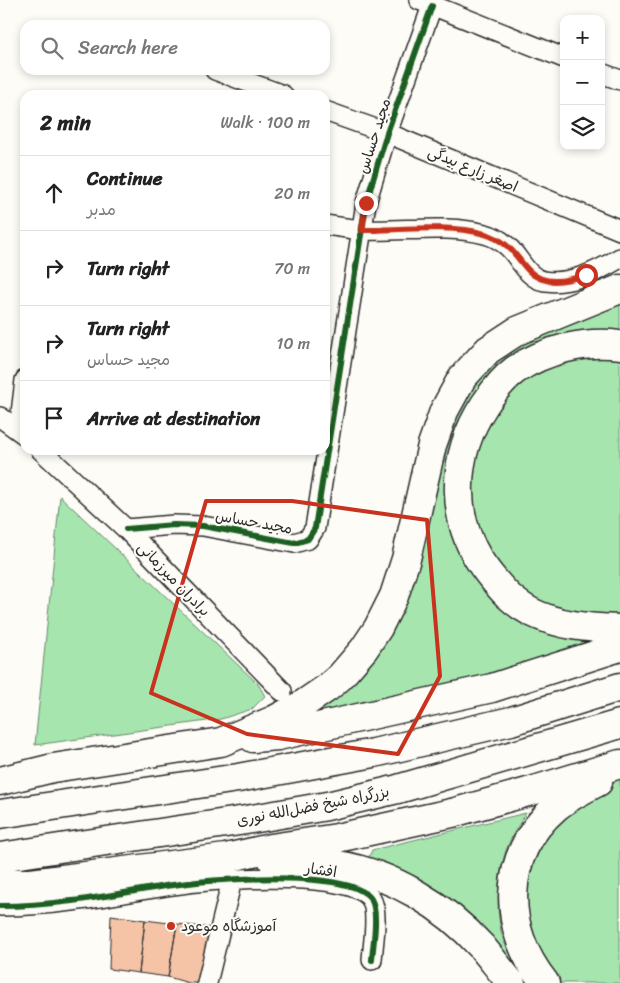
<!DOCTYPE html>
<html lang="en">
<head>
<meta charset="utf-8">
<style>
	:root { --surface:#fff; --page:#f6f6f6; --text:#222; --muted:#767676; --line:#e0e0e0 }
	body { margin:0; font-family:Sriracha,"Playpen Sans Arabic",sans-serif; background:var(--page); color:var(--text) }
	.controls { position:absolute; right:15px; top:15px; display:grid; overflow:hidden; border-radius:10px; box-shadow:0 2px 8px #0003 }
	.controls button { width:45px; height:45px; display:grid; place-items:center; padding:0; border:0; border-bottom:1px solid var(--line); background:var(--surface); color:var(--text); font:25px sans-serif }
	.stop { position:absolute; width:15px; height:15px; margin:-11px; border:4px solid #c8321e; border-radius:50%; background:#fff }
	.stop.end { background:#c8321e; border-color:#fff; box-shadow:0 1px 5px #0008 }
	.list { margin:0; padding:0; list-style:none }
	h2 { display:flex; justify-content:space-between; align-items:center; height:65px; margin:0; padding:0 20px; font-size:21px }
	h2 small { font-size:16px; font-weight:400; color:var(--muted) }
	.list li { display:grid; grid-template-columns:32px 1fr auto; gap:15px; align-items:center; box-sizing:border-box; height:75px; padding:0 20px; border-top:1px solid var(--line) }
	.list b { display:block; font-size:19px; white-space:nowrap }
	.list p { margin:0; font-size:16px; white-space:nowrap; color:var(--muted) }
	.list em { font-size:16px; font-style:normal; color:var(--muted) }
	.icon { flex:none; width:28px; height:28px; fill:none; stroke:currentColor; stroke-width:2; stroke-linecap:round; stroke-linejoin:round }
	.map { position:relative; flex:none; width:620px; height:983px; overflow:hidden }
	.search { position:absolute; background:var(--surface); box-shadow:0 2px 8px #0003; left:20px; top:20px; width:310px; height:55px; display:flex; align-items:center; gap:12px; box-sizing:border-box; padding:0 18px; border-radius:15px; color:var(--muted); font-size:19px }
	.panel { position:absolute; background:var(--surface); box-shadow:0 2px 8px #0003; left:20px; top:90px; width:310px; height:365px; border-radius:15px }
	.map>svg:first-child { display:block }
	.green { fill:#a6e6ae; stroke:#68886c }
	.building { fill:#f5c3a6; stroke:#2b2b2b }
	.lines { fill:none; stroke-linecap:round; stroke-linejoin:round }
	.street-casing { stroke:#2b2b2b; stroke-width:22 }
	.highway-casing { stroke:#2b2b2b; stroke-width:31 }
	.street { stroke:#fdfcf7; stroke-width:19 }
	.highway { stroke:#fdfcf7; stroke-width:28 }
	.cycleway-casing { stroke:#fdfcf7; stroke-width:9 }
	.cycleway { stroke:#1b5e20; stroke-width:6 }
	.route { stroke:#c8321e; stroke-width:6 }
	.marked { fill:none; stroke:#c8321e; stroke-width:4; stroke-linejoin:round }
	.poi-dot { fill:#c8321e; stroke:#fdfcf7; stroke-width:2 }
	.labels { text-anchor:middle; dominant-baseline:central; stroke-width:4; stroke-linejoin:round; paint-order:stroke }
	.street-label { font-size:15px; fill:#2b2b2b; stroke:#fdfcf7 }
	.poi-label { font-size:15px; fill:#2b2b2b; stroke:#fdfcf7; text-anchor:start }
</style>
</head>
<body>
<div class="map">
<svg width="620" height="983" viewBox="0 0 620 983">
	<rect width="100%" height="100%" fill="#fdfcf7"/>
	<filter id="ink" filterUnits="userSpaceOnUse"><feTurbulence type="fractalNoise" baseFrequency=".02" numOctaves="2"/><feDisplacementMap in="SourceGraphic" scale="10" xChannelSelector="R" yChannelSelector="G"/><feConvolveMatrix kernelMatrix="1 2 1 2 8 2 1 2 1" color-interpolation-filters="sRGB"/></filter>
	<g filter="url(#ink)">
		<path class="green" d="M620 302V336L551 343 456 443 493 593 620 635 471 685 272 727 342 688 434 473 465 394 506 350Z
			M620 354V622L549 612 490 564 468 504 474 444 485 419 529 374 560 359Z
			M60 496 258 684 265 696 252 709 221 719 35 745Z
			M620 777V983H557L531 946 521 896 534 846 572 802Z
			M526 813C520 823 513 833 509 843 497 870 493 922 507 948 514 960 523 972 531 983H521L399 876 369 857 372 850Z"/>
		<path class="building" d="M111 915 145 920 139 973 109 969Z
			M145 920 177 924 168 977 139 973Z
			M177 924 213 928 199 983H189L168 977Z"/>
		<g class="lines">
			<g class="street-casing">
				<path id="street" d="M419 0 564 58
					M215 70 283 95
					M601 73 620 80
					M325 111 387 133 620 230
					M325 225C338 227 350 229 363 230 403 232 446 224 485 234 493 236 500 240 506 245 519 255 526 278 544 281 571 285 598 271 620 258
					M0 417 25 435
					M19 430 25 380
					M41 450 126 529 282 691
					M126 529 174 525 203 526 294 543 308 539 315 528 366 203 387 133 432 6
					M0 906C24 906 48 904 72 901 114 896 155 886 197 882 229 879 352 870 371 899 379 912 373 944 372 960
					M207 983 232 880"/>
			</g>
			<g class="highway-casing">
				<path id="highway" d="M620 345C585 340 545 350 515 370 503 379 493 392 485 404 450 457 449 524 489 574 503 591 511 601 531 612 559 626 590 628 620 629
					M253 738 278 736 492 688 620 647
					M0 781 53 768 221 742 274 720 302 705 327 688 340 677 364 649 378 628 394 596 406 559 432 445 444 411 462 378 488 350 517 331 620 289
					M0 814 238 778 374 753 511 721 620 687
					M0 857 246 820 327 806 398 789 620 724
					M273 861C295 861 316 861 338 865 392 874 445 906 482 947 492 959 501 971 511 983
					M0 883H31L226 858 271 848 337 838 452 813 528 792 620 764
					M545 983C501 929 501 855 555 808 568 797 584 789 598 782"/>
			</g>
			<use href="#street" class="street"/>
			<use href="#highway" class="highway"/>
			<g class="cycleway-casing">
				<path id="cycleway" d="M126 529 174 525 203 526 294 543 308 539 315 528 366 203 387 133 432 6
					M0 906C24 906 48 904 72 901 114 896 155 886 197 882 229 879 352 870 371 899 379 912 373 944 372 960"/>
			</g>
			<use href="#cycleway" class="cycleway"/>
		</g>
	</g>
	<g class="lines" filter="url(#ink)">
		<path class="route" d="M366 203 362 230C400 230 449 224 485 234 533 248 514 298 586 275"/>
	</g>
	<path class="marked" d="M206 501H292L427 520 440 676 398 754 247 734 151 693Z"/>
	<circle class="poi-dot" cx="171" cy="926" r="5"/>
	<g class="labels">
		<g class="street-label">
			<text transform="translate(374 136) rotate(-72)">مجید حساس</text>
			<text transform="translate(473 169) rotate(23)">اصغر زارع بیدگی</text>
			<text transform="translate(254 522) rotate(10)">مجید حساس</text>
			<text transform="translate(174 579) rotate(46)">برادران میرزمانی</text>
			<text transform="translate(313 806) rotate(-11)">بزرگراه شیخ فضل‌الله نوری</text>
			<text transform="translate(321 870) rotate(8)">افشار</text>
		</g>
		<g class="poi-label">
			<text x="181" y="926">آموزشگاه موعود</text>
		</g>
	</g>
</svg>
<div class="controls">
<button>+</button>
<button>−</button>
<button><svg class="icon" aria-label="layers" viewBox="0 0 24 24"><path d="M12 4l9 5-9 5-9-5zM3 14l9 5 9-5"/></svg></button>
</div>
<div class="stop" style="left:586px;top:275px"></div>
<div class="stop end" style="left:366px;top:203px"></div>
<div class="search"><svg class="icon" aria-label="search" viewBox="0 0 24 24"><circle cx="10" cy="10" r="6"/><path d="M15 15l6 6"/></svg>Search here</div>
<section class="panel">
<h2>2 min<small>Walk · 100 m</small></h2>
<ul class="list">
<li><svg class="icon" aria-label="ahead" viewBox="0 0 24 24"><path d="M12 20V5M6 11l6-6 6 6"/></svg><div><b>Continue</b><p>مدبر</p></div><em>20 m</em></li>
<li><svg class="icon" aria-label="right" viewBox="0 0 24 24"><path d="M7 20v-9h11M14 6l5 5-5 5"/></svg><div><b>Turn right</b></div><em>70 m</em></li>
<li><svg class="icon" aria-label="right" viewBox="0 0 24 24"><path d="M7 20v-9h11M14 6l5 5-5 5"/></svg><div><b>Turn right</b><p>مجید حساس</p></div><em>10 m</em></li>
<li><svg class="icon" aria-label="arrive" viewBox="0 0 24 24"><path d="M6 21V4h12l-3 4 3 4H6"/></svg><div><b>Arrive at destination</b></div></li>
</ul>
</section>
</div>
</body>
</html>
